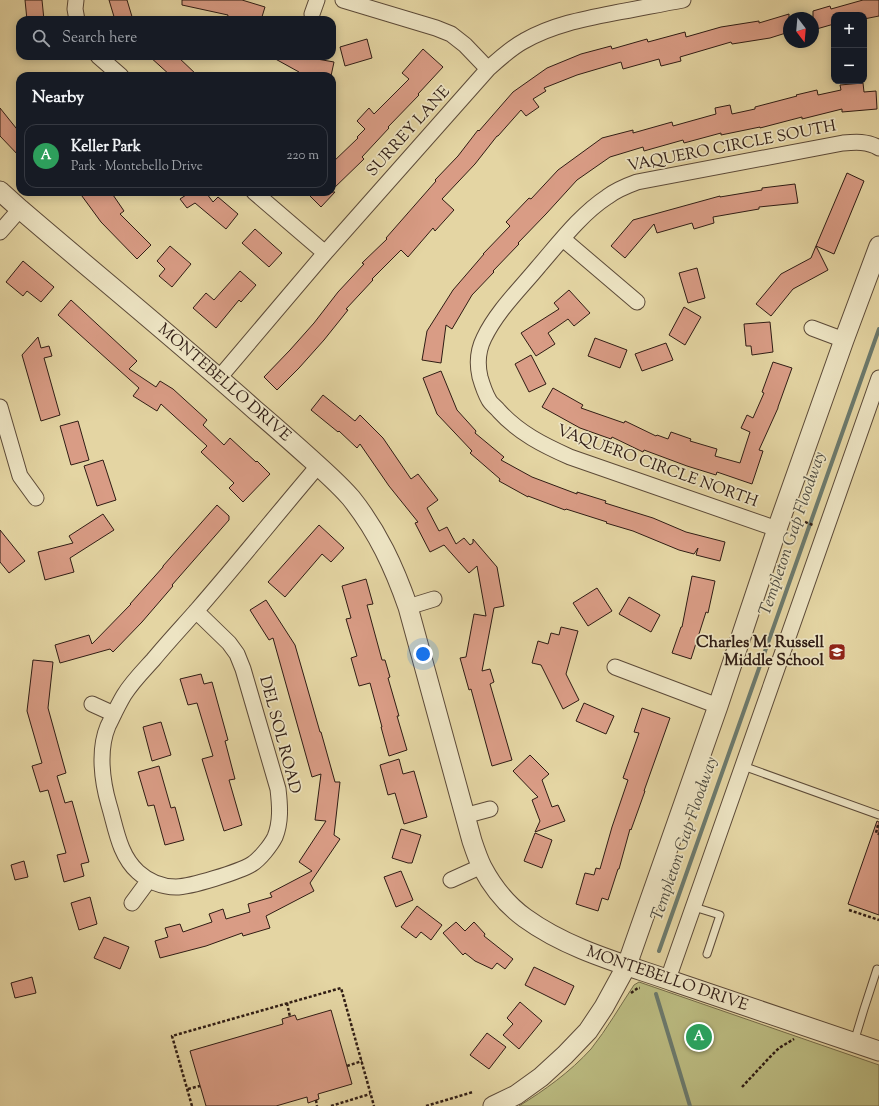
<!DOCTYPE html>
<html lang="en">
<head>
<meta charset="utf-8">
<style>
	:root { --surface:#171b24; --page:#242831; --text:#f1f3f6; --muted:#9ea1a6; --line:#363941; --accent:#c59692 }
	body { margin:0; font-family:"Sorts Mill Goudy",serif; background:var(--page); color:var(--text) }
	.controls { position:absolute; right:12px; top:12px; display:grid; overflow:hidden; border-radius:8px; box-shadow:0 2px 10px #0003 }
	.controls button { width:36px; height:36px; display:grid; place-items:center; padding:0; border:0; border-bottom:1px solid var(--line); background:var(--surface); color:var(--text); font:20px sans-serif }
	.compass { position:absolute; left:783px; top:12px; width:36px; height:36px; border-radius:50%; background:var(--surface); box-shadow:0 2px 10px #0003; rotate:164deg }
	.you { position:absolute; left:423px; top:654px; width:14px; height:14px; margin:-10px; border:3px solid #fff; border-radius:50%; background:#1a73e8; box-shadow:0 0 0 6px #1a73e833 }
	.badge { display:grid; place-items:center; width:26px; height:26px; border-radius:50%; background:var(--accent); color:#fff; font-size:13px; font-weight:700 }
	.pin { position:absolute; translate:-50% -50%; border:2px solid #fff; box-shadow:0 1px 4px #0006 }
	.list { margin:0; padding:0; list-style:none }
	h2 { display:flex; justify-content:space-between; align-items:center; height:52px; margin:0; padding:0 16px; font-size:17px }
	h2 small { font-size:13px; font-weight:400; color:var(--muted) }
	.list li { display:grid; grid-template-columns:26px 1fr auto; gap:12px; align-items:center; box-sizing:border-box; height:64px; margin:0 8px 8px; padding:0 8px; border:1px solid var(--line); border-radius:12px }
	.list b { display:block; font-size:15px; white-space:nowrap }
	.list p { margin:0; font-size:13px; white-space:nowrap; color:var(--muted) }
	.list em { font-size:13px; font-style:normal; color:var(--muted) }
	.icon { flex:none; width:22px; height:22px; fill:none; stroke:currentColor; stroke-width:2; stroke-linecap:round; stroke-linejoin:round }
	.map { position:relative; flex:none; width:879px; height:1106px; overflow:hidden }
	.search { position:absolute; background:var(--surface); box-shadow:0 2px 10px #0003; left:16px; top:16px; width:320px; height:44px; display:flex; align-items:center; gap:10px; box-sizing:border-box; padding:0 14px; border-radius:12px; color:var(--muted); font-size:15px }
	.panel { position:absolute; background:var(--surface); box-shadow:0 2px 10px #0003; left:16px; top:72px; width:320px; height:124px; border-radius:12px }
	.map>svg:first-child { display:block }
	.green { fill:#bbbb81; stroke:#756c4a }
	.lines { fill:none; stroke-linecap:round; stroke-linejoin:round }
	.stream { stroke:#6c7a6d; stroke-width:4 }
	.building { fill:#d99c85; stroke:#2f1c14 }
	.service-casing { stroke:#5c4a38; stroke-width:9 }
	.minor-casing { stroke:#5c4a38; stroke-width:17 }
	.tertiary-casing { stroke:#5c4a38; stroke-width:21 }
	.path { stroke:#2f1c14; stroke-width:2.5; stroke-dasharray:3 2; stroke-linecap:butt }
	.service { stroke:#ede4c3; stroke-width:7 }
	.minor { stroke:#ede4c3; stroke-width:15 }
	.tertiary { stroke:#ede4c3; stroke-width:19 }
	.labels { text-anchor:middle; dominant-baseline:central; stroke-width:3.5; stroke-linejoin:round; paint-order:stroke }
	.street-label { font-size:16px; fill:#2f1c14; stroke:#ede4c3 }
	.poi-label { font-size:16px; font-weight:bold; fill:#2f1c14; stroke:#ede4c3; text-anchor:end }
	.water-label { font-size:17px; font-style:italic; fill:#4e4b40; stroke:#ede4c3 }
</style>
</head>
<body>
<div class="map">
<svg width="879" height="1106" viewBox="0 0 879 1106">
	<rect width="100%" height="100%" fill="#e4d5a3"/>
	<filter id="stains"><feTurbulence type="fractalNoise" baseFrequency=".005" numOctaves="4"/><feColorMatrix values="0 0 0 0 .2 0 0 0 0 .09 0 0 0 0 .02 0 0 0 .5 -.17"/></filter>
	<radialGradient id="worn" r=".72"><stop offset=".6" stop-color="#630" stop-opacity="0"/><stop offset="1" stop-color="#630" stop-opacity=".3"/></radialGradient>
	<path class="green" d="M639 982 879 1065V1106H519C545 1090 570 1072 591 1049 607 1029 620 1006 634 985Z"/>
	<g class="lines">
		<path class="stream" d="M659 951 879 329
			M656 994 690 1106"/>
	</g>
	<path class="building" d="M25 0H42L44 20H27Z
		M109 0H127L133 20H115Z
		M182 0H242L265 7 261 20H227L228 15 182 5Z
		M863 0H879V16L864 19V15H834V24L813 30V11L830 6 831 9Z
		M789 14V32L770 38 732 44 731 42 680 57 681 61 661 66 659 59 623 69 621 62 577 75 544 88 546 91 533 99 539 107 526 116 521 110 498 136H497L475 164 442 199 454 210 435 231 433 228 408 257 401 250 372 279 373 280 346 309 348 310 324 340 299 368 277 390 264 377 290 350 314 323 338 292 364 264 362 263 387 239 386 238 436 181 435 180 458 156 478 130 479 131 513 92 547 68 581 54 611 46 612 49 647 39 648 42 685 32 686 37 721 27 759 21V23Z
		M367 39 372 58 345 66 340 47Z
		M423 49 443 67 418 94 419 95 388 127 389 128 362 157 364 159 332 190V163L358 138 357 137 365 129 357 121 369 108 374 114 409 79 402 73Z
		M149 56H177L198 76H171Z
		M270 56H300L334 62 331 76H308L299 74V72Z
		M863 83 864 92 876 91 877 109 842 112V109L802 119V117L760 128V127L721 135V133L684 143 683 140 644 151 643 147 610 157 577 180 546 214 518 243 519 244 493 271 494 272 472 295 452 329 446 325 441 363 422 360 427 331 453 290 484 254H483L510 226 506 222 529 198 531 199 558 170 602 138 633 130V133L672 122 673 126 716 114 715 108 730 105 732 114 755 109V107L797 96 796 95 817 90 818 95 841 90 840 85Z
		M0 108 20 133V157L0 136Z
		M847 173 864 181 834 254 816 246Z
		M795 184 798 203 759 207V209L713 217 714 223 694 229 692 223 657 233 654 224 625 258 611 246 633 220 720 196V197L762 190V188Z
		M79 192H111L124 211 120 214 151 245 137 259 101 222Z
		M183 192H210L207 194 213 202 218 197 238 214 226 229 195 203 187 208 180 199 186 195Z
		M306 192H335L321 207Z
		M255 229 282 253 269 267 242 243Z
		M170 246 191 264 172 287 159 276 165 269 157 261Z
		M816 246 828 270 793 289 771 316 756 304 781 274 811 258Z
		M23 261 54 287 41 302 27 291 23 296 6 282Z
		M697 268 705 298 688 303 679 273Z
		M240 271 256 285 241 302 239 300 216 328 193 308 206 293 214 300Z
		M569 290 590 313 574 326 568 319 548 333 555 344 536 356 521 333 559 309 554 303Z
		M71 300 137 361 129 369 156 387 160 381 173 389 207 420 203 425 224 445 230 438 256 462 257 461 270 474 243 502 229 488 234 483 201 452 207 446 161 404 157 411 133 396 139 388 58 315Z
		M684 307 701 317 685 345 669 335Z
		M770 322 773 352 752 355 751 346H746L744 324Z
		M38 337 41 348 49 346 52 356 44 358 60 415 41 421 22 355Z
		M595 338 627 350 620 368 588 356Z
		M666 343 673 360 642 371 635 354Z
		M531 355 546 384 529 392 515 364Z
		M773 362 792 368 778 407V408L759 450 763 451 752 484 717 472 716 475 687 466 644 450 643 452 612 437 611 439 580 428 542 407 553 388 583 405 581 408 624 423 625 421 656 436 657 435 668 439 671 432 691 439 690 441 717 449 715 456 740 463 750 432 741 428 747 415 753 418 764 393 762 392Z
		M441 371 457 410 476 431 475 433 504 457 501 460 532 477 577 494V492L606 501 605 503 653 518 686 532 725 542 720 561 696 555 698 548 694 554 679 550 633 531 606 523 607 522 566 509 565 510 528 496V497L499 481 500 479 470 453 472 451 437 414 423 378Z
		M323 395 355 421 360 415 383 438 411 479 418 474 438 500 427 508 439 531 447 527 456 544 464 538 470 545 473 543V539L497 567 504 606 494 608 482 671 490 669 494 682 490 684 512 760 492 766 471 689 469 690 460 658 466 657 474 614 486 616 477 566 469 573 444 545 430 552 415 523 418 522 389 486 360 444 357 448 339 431 338 432 311 410Z
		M78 421 89 460 71 465 60 426Z
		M103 460 116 500 97 506 84 466Z
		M217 505 229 516V520L172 585 173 586 142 622 113 652 110 649 60 663 55 645 89 635 92 644 131 604H130L163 567V566Z
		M103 514 114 530 70 558 74 572 45 580 38 552 73 543 69 536Z
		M319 525 344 548 331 562 322 554 285 597 268 582Z
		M0 530 25 561 9 573 0 562Z
		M692 576 715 581 708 613 706 612 691 659 672 653 681 627H682Z
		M366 579 373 604 367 605 382 660H385L390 677 388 678 399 716H397L407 750 389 756 381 727H382L370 683 359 686 351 658 357 656 346 619 351 618 342 586Z
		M597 588 612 611 588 626 573 603Z
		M629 597 660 615 651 632 619 614Z
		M266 600 295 645 320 732H321L335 782H340L334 835 340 839 310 883 314 891 266 916 270 928 243 936 242 933 206 946 160 958 155 941 168 937 165 928 180 924 183 932 212 922 209 914 223 909 226 919 250 912 248 904 272 897 270 893 312 871 299 862 326 821 315 820 321 774 312 777 273 638 269 640 250 610Z
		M561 627 578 631 566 674 579 700 563 709 541 665 532 663 538 641 548 644 551 633 559 635Z
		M33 660 53 662 48 708 66 773 57 776 65 803 72 801 89 862 81 864 84 876 64 882 57 855 66 853 48 790 40 792 32 766 42 763 27 711Z
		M201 674 204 684 212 682 228 740 225 741 235 779 229 780 242 825 224 831 202 759 213 756 197 703 188 705 180 679Z
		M584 703 614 716 606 734 576 721Z
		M642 708 670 718 644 791H645L631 830 630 829 619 869H618L608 900 602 898 598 911 576 904 585 873 594 875 596 868 600 869 612 827 628 780 623 778 639 733 634 732Z
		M161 722 171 755 152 761 143 727Z
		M530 755 549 774 542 780 552 807 558 805 565 821 535 832 540 821 532 800 538 797 513 771Z
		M399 759 403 774 414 771 427 817 404 824 395 793 388 795 380 765Z
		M159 766 171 808 175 807 184 840 165 845 154 805 148 806 138 772Z
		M877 821 879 822V915L848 904Z
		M401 829 421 835 412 863H408L392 858Z
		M535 833 552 840 542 868 524 861Z
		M24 861 28 877 15 880 11 865Z
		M401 871 413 900 396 907 384 877Z
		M90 897 97 924 79 930 71 903Z
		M417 906 442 925 431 940 421 932 416 938 401 927Z
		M456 922 465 931 474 922 485 934 484 936 513 959 505 969 497 963 492 969 475 961 465 953 463 955 443 933Z
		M104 937 129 947 120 969 94 958Z
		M534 967 574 986 565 1005 525 985Z
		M32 977 36 993 15 998 11 983Z
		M520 1002 542 1021 519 1049 503 1035 513 1024 507 1018Z
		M331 1010 352 1084 318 1094 319 1099 308 1103 307 1097 276 1106H206L190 1051 283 1024 282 1019 295 1015 297 1020Z
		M487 1033 506 1047 489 1069 470 1055Z"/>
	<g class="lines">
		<g class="service-casing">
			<path id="service" d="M743 766 879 815
				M694 907 720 915 707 954
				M854 1042 864 1009 877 969"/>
		</g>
		<g class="minor-casing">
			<path id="minor" d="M76 0 75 9 77 20
				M343 0 436 28 451 34 465 45 488 69
				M312 14 317 0
				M98 56 121 76
				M254 192 325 253
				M0 232 20 209
				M563 239 637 302
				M812 328 844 340
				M219 378 325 253 488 69C500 58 511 48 524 41 552 25 583 19 614 13 637 9 660 4 683 0
				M0 407 20 476 36 498
				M777 529 570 457C543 445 519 433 499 411 496 407 491 404 489 400 485 393 482 384 480 377 477 364 478 350 484 338 497 311 520 289 539 266 559 243 581 214 607 197 616 190 626 186 637 182L843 143C855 142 868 141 879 148
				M408 607 434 599
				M196 611 229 643 237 654 243 669 278 789C280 806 281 822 275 837 271 845 260 859 252 864 239 872 190 887 176 887 162 887 148 881 138 872 119 855 116 828 109 805 102 781 98 750 108 726 113 716 118 705 124 695 132 682 143 671 153 660 167 643 182 627 197 610 238 563 277 514 318 466
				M615 667 718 706
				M92 704 114 714
				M464 816 490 809
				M451 880 482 866
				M132 903 149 880
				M668 979 879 378"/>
		</g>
		<g class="tertiary-casing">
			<g id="tertiary">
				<path id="s1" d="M0 191 20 209C98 276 178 341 255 410 274 426 293 443 312 460 325 472 339 484 351 498 378 532 394 567 408 607L472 841C475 850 478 859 482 867 492 886 507 905 525 918 569 950 624 964 675 982 743 1005 811 1028 879 1051"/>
				<path d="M493 1106 516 1095 541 1077 565 1055 588 1031 604 1007 627 965 718 706 777 529 844 340 879 246"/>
			</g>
		</g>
		<path class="path" d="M805 522 813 525
			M878 825 876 833 879 834
			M849 910 879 920
			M631 993 638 988H640
			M287 1003 290 1017
			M347 1066 362 1061
			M742 1087 770 1057 779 1048 794 1039
			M188 1089 200 1086
			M316 1100 317 1106
			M192 1106 172 1036 341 988 374 1106
			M331 1106 370 1094
			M426 1106 473 1092"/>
		<use href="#service" class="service"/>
		<use href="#minor" class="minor"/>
		<use href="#tertiary" class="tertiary"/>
	</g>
	<defs>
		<g id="school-square" transform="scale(0.9)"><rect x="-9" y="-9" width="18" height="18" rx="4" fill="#8f2418" stroke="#ede4c3"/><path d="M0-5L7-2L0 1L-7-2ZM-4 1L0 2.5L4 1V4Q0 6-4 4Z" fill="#fff"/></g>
	</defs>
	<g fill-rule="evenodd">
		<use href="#school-square" x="837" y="652"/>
	</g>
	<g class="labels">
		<g class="street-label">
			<text transform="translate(409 132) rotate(-48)">SURREY LANE</text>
			<text transform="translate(732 147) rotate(-11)">VAQUERO CIRCLE SOUTH</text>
			<text stroke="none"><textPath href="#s1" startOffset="295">MONTEBELLO DRIVE</textPath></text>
			<text transform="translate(657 467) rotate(20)">VAQUERO CIRCLE NORTH</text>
			<text transform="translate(279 735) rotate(75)">DEL SOL ROAD</text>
			<text stroke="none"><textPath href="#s1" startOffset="1083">MONTEBELLO DRIVE</textPath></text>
		</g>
		<g class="poi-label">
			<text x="824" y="643">Charles M. Russell<tspan x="824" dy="18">Middle School</tspan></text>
		</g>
		<g class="water-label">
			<text transform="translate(793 534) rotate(-71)">Templeton Gap Floodway</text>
			<text transform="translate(685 839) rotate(-71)">Templeton Gap Floodway</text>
		</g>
	</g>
	<rect width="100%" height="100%" filter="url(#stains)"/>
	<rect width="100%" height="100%" fill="url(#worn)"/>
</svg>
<div class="controls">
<button>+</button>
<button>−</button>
</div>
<svg class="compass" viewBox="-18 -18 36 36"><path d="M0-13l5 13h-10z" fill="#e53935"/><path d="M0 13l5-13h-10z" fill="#9ea1a6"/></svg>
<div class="you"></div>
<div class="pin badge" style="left:699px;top:1037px;background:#2e9e5b">A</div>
<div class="search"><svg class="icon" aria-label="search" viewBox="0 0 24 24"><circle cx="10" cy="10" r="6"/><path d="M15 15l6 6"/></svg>Search here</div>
<section class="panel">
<h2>Nearby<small></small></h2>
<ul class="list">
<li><span class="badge" style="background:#2e9e5b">A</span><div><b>Keller Park</b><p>Park · Montebello Drive</p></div><em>220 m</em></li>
</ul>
</section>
</div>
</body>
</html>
